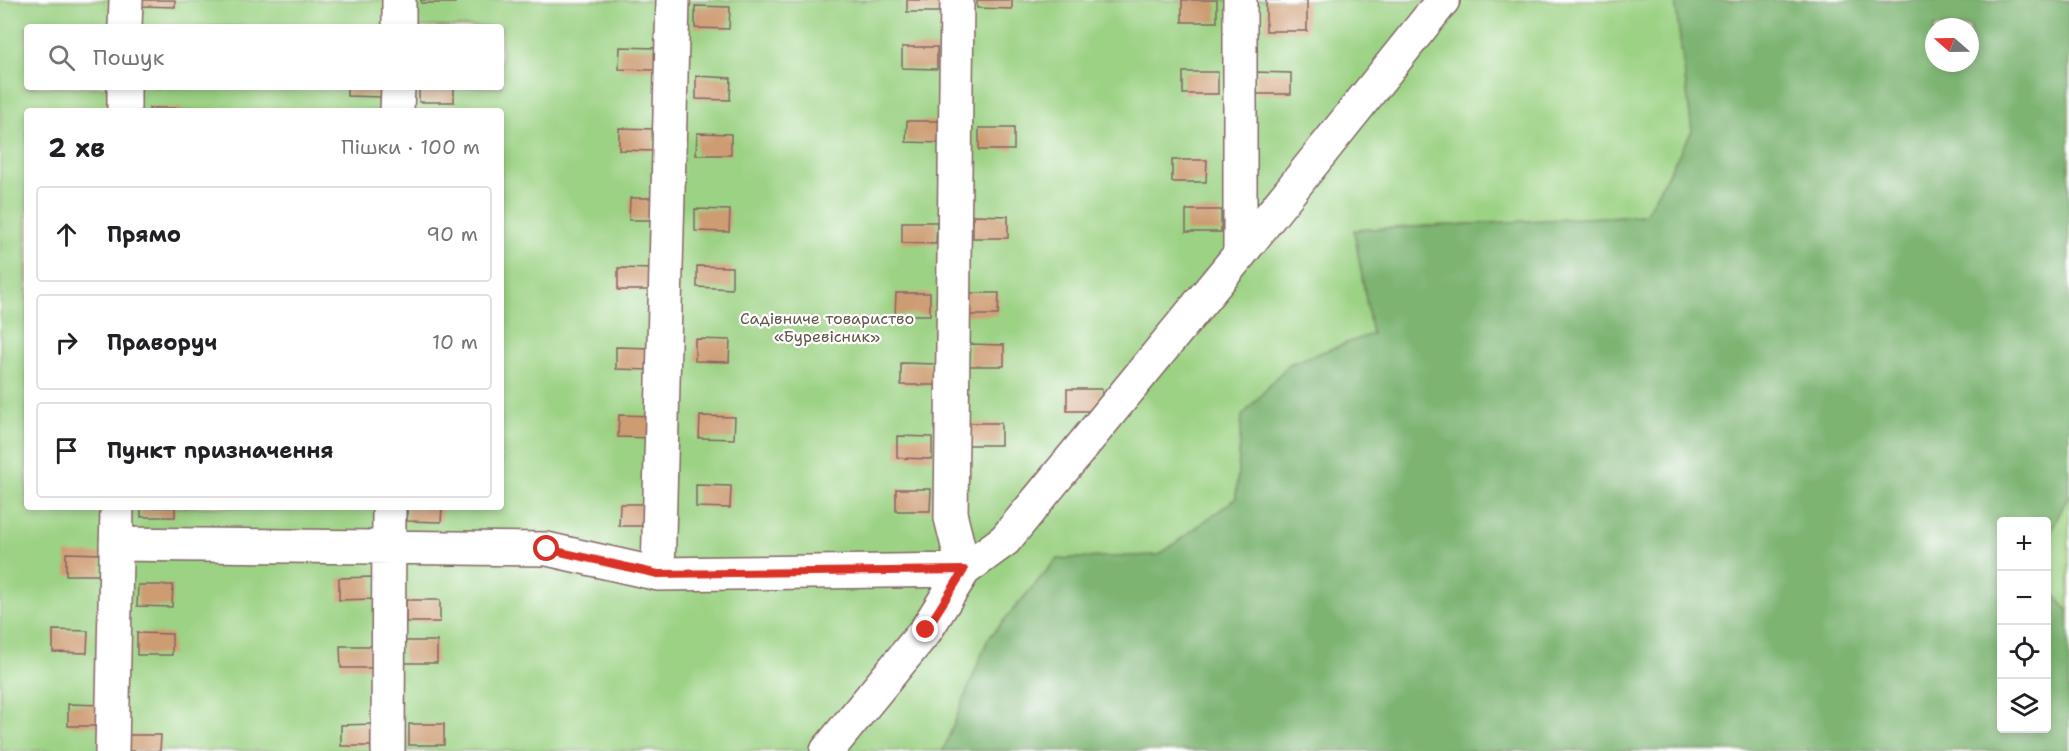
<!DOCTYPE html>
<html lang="uk">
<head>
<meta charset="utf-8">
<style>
	:root { --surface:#fff; --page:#f2f2f2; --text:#202124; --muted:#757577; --line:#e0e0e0 }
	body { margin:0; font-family:"Shantell Sans",sans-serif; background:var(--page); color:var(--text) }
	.controls { position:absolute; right:18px; bottom:18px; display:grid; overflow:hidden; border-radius:6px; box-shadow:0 3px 9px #0003 }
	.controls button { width:54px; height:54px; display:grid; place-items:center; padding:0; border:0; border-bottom:2px solid var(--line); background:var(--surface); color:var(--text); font:30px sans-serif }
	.compass { position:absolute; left:1925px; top:18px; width:54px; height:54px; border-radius:50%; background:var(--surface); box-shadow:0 3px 9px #0003; rotate:290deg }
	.stop { position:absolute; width:18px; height:18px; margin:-14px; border:4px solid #d93025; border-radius:50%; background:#fff }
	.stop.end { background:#d93025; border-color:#fff; box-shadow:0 2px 6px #0008 }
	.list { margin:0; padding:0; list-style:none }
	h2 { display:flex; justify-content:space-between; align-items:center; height:78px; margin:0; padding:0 24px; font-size:26px }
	h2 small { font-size:20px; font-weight:400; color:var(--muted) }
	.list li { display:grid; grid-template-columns:39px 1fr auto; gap:18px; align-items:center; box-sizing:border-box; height:96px; margin:0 12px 12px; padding:0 12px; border:2px solid var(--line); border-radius:6px }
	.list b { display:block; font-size:22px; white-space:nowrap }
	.list em { font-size:20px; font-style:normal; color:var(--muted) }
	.icon { flex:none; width:33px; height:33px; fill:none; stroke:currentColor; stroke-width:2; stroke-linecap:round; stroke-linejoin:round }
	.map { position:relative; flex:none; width:2069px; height:751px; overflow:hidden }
	.search { position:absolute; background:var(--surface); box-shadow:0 3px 9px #0003; left:24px; top:24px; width:480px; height:66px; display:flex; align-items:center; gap:15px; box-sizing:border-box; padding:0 21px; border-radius:6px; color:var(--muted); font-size:22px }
	.panel { position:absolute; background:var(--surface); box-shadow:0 3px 9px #0003; left:24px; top:108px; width:480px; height:402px; border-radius:6px }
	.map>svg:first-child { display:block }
	.green { fill:#9cd284; stroke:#737858; stroke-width:1.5; fill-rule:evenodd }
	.forest { fill:#7db472; stroke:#646a4e; stroke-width:1.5; fill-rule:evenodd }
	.building { fill:#cd9c73 }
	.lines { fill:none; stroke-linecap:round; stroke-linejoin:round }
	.minor-casing { stroke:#846563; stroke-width:36 }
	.minor { stroke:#fff; stroke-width:33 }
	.route { stroke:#d93025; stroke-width:8 }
	.labels { text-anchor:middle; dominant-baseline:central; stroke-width:4.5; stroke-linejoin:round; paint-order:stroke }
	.park-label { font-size:16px; fill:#635546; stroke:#fff }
</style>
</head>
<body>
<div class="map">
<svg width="2069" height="751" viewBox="0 0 2069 751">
	<rect width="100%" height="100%" fill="#fff"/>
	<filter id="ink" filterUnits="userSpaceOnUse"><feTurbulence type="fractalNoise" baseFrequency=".0167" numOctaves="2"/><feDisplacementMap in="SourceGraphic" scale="12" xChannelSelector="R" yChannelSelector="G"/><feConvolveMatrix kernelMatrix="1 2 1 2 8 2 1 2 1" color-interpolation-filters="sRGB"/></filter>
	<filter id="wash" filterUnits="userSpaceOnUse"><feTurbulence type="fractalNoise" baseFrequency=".008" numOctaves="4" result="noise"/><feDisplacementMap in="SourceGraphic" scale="24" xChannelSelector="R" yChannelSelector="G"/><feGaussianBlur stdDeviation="1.35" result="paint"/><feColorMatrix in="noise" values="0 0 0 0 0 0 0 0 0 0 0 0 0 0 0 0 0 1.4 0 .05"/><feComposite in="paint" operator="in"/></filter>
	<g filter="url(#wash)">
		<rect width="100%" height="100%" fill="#efe7cc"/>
		<path class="green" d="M0 0H1675L1692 131 1645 215 1354 230 1372 334 1289 365 1242 416 1236 498 1159 555 1057 559 988 639 943 751H0ZM27 27H501V87H27ZM27 111H501V507H27Z
			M2069 494V612L2047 587 2046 540Z"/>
		<path class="forest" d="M1675 0H2069V494L2047 540 2046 522H2002V728H2046L2047 587 2069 612V751H943L988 639 1057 559 1159 555 1236 498 1242 416 1289 364 1372 334 1354 230 1645 215 1692 131ZM1934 27H1970V63H1934Z"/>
		<g id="blocks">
			<path class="building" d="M141 0H175V7L141 6Z
				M421 0H455V3H421Z
				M907 0H942V12H907Z
				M977 0H1012V9L977 8Z
				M1182 0H1217V22H1182Z
				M1266 0H1307V31H1266Z
				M695 6 730 7 729 29 695 28Z
				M620 47 655 48V70L619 69Z
				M902 47H937V69L902 68Z
				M1183 72H1218V94H1183Z
				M1256 72 1291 73V94H1256Z
				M696 76 731 78 730 100 696 99Z
				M347 87H381V97L347 96Z
				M419 87H454V102H419Z
				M149 108H183V111H149Z
				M907 121H941V143L906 142Z
				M619 128 654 129 653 151 619 150Z
				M979 128H1014V150H979Z
				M697 133 731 134V155H696Z
				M1172 160H1207L1206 182H1172Z
				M630 198H664V220H629Z
				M695 209 730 210 729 232 695 231Z
				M1186 210H1221V232H1186Z
				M973 215 1008 216V238H973Z
				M902 222H937L936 244 902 243Z
				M697 266 732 267V289L697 287Z
				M618 268 653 269V290H618Z
				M896 293H930V315H895Z
				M964 293H999L998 315H964Z
				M695 339 730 340 729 362 695 361Z
				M969 344 1004 345V366H969Z
				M616 347 651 348V370L616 369Z
				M901 363 936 364V385H901Z
				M1067 389H1102L1101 411H1067Z
				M619 415 654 416 653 438 618 437Z
				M700 416 735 417 734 439 699 438Z
				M966 423H1001V445H966Z
				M897 436 932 437V459L897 458Z
				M696 485 731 486 730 508 696 507Z
				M896 489H931L930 511H896Z
				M620 504H654V526H619Z
				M141 507H175V517H141Z
				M407 507H442L441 522 407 521Z
				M66 553 101 554V575H66Z
				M373 577V599L339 600V578Z
				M138 585H173L172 607 137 606Z
				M406 600H440V622H406Z
				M53 630 88 631 87 653 53 652Z
				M137 633 172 634V655H137Z
				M403 641H437V663H403Z
				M340 646H375V668H341Z
				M68 704 103 705V726H68Z
				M376 724V746H341V725Z
				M409 724H444V745H409Z
				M126 735H161L160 751H126Z"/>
		</g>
	</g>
	<g filter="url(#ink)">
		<use href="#blocks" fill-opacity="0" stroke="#846563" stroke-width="1.5"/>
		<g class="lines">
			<g class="minor-casing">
				<path id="minor" d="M125 27 126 0
					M399 27V0
					M124 111V87
					M397 111 398 87
					M1240 254V0
					M116 544 547 549 658 574 964 570 951 518 957 0
					M658 574 673 0
					M112 751 117 507
					M388 751 389 507
					M827 751 926 630 964 570 1005 540 1240 254 1443 0"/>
			</g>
			<use href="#minor" class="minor"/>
		</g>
	</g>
	<g class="lines" filter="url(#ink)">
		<path class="route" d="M547 549 658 574 964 570 926 630"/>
	</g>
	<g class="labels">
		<g class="park-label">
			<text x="827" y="318">Садівниче товариство<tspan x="827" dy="18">«Буревісник»</tspan></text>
		</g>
	</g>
</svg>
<div class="controls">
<button>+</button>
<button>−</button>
<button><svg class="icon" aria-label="locate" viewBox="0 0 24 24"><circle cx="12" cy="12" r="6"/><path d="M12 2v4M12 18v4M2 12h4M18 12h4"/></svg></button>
<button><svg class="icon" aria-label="layers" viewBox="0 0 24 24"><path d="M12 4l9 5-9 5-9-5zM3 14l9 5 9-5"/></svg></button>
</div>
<svg class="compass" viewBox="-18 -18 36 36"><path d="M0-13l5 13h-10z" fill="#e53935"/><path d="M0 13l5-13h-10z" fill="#757577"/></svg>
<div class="stop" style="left:547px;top:549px"></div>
<div class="stop end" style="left:926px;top:630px"></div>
<div class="search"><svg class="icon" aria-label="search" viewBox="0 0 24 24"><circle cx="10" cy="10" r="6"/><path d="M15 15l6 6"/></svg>Пошук</div>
<section class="panel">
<h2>2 хв<small>Пішки · 100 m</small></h2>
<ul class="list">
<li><svg class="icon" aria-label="ahead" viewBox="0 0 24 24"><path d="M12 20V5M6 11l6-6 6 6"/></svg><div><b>Прямо</b></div><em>90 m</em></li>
<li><svg class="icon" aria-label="right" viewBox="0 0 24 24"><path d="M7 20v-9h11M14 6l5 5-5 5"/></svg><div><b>Праворуч</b></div><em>10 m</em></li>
<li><svg class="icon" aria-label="arrive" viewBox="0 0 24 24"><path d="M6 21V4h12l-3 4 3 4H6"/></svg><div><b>Пункт призначення</b></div></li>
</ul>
</section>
</div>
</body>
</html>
